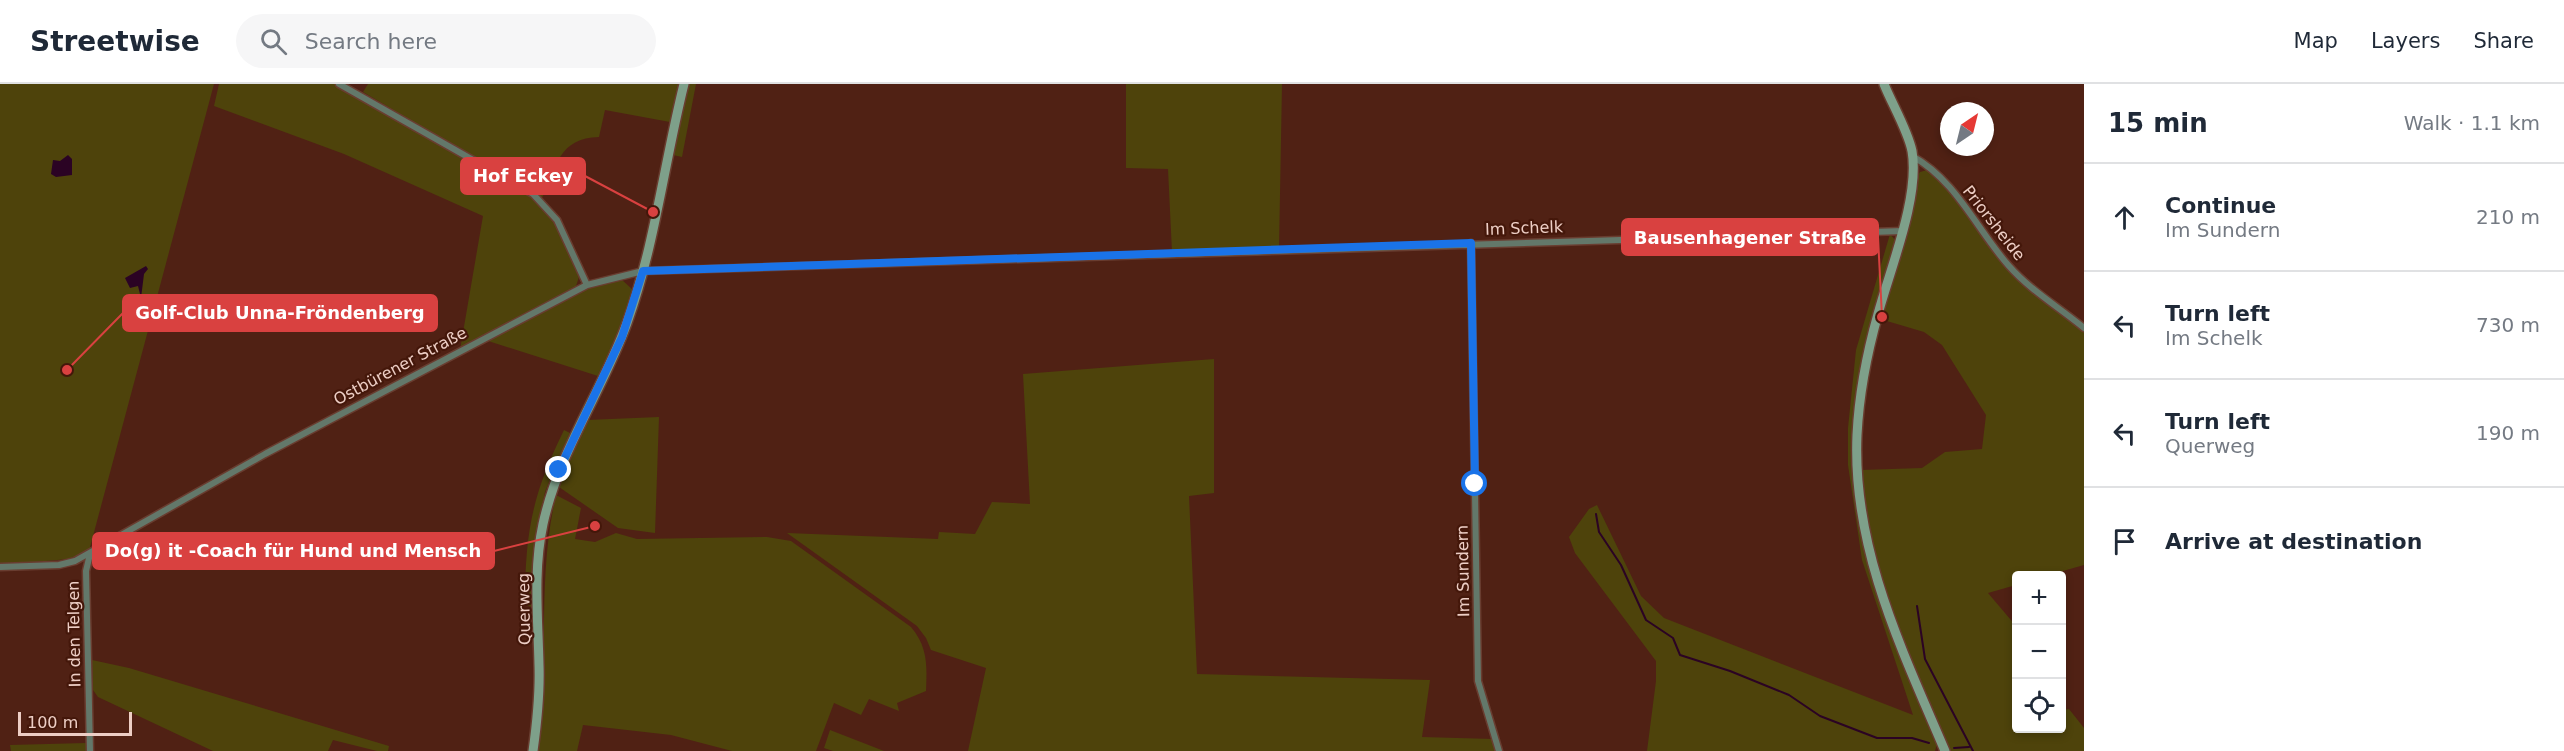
<!DOCTYPE html>
<html lang="en">
<head>
<meta charset="utf-8">
<style>
	:root { --surface:#fff; --page:#f6f6f7; --text:#1f2937; --muted:#747a83; --line:#e0e1e3 }
	body { margin:0; font-family:"DejaVu Sans",sans-serif; background:var(--page); color:var(--text) }
	.controls { position:absolute; right:18px; bottom:18px; display:grid; overflow:hidden; border-radius:6px; box-shadow:0 3px 9px #0003 }
	.controls button { width:54px; height:54px; display:grid; place-items:center; padding:0; border:0; border-bottom:2px solid var(--line); background:var(--surface); color:var(--text); font:30px sans-serif }
	.compass { position:absolute; left:1940px; top:18px; width:54px; height:54px; border-radius:50%; background:var(--surface); box-shadow:0 3px 9px #0003; rotate:35deg }
	.scale { position:absolute; left:18px; bottom:15px; width:114px; box-sizing:border-box; padding-left:6px; border:3px solid #edcec5; border-top:0; font-size:16px; line-height:21px; white-space:nowrap; color:#edcec5; -webkit-text-stroke:4px #44170a; paint-order:stroke }
	.stop { position:absolute; width:18px; height:18px; margin:-14px; border:4px solid #1a73e8; border-radius:50%; background:#fff }
	.stop.end { background:#1a73e8; border-color:#fff; box-shadow:0 2px 6px #0008 }
	.list { margin:0; padding:0; list-style:none }
	h2 { display:flex; justify-content:space-between; align-items:center; height:78px; margin:0; padding:0 24px; font-size:26px }
	h2 small { font-size:20px; font-weight:400; color:var(--muted) }
	.list li { display:grid; grid-template-columns:39px 1fr auto; gap:18px; align-items:center; box-sizing:border-box; height:108px; padding:0 24px; border-top:2px solid var(--line) }
	.list b { display:block; font-size:22px; white-space:nowrap }
	.list p { margin:0; font-size:20px; white-space:nowrap; color:var(--muted) }
	.list em { font-size:20px; font-style:normal; color:var(--muted) }
	.icon { flex:none; width:33px; height:33px; fill:none; stroke:currentColor; stroke-width:2; stroke-linecap:round; stroke-linejoin:round }
	.map { position:relative; flex:none; width:2084px; height:667px; overflow:hidden }
	header { display:flex; align-items:center; gap:36px; box-sizing:border-box; height:84px; padding:0 30px; background:var(--surface); border-bottom:2px solid var(--line) }
	header strong { font-size:28px }
	nav { display:flex; gap:33px; margin-inline-start:auto; font-size:21px }
	.search { width:420px; height:54px; background:var(--page); display:flex; align-items:center; gap:15px; box-sizing:border-box; padding:0 21px; border-radius:33px; color:var(--muted); font-size:22px }
	main { display:flex }
	aside { flex:1; background:var(--surface) }
	.map>svg:first-child { display:block }
	.green { fill:#4e430b }
	.water { fill:#2b0324 }
	.lines { fill:none; stroke-linecap:round; stroke-linejoin:round }
	.stream { stroke:#2b0324; stroke-width:2 }
	.street-casing { stroke:#693d30; stroke-width:9 }
	.secondary-casing { stroke:#693d30; stroke-width:12 }
	.street { stroke:#63786a; stroke-width:6 }
	.secondary { stroke:#7ea08a; stroke-width:9 }
	.route { stroke:#1a73e8; stroke-width:8 }
	.labels { text-anchor:middle; dominant-baseline:central; stroke-width:4.5; stroke-linejoin:round; paint-order:stroke }
	.street-label { font-size:16px; fill:#edcec5; stroke:#44170a }
	.leader { fill:none; stroke:#d94140; stroke-width:2 }
	.callout-dot { fill:#d94140; stroke:#44170a; stroke-width:2 }
	.callout { fill:#d94140; stroke:#d94140; stroke-width:2 }
	.callout-label { font-size:18px; text-anchor:middle; font-weight:bold; fill:#fff }
</style>
</head>
<body>
<header>
<strong>Streetwise</strong>
<div class="search"><svg class="icon" aria-label="search" viewBox="0 0 24 24"><circle cx="10" cy="10" r="6"/><path d="M15 15l6 6"/></svg>Search here</div>
<nav><a>Map</a><a>Layers</a><a>Share</a></nav>
</header>
<main>
<div class="map">
<svg width="2084" height="667" viewBox="0 0 2084 667">
	<rect width="100%" height="100%" fill="#502114"/>
	<path class="green" d="M0 0H214L89 467 69 475 0 481Z
		M219 0H336L532 112 556 138 580 190 575 205 460 266 483 132 344 70 214 22Z
		M368 0H679L670 38 605 26 599 53C559 54 556 82 542 114L363 8Z
		M689 0H696L682 73 673 71Z
		M1126 0H1282L1279 165 1172 168 1168 85 1126 84Z
		M1927 86 1946 104 2009 185 2084 246V481L2049 491 2016 492V501L1988 509 2016 542V644H2062V626L2069 625 2084 644V667H1949L1888 525 1864 419 1861 386 1922 384 1945 368 1982 365 1986 331 1942 261 1924 248 1880 235 1916 94 1920 88Z
		M1890 150 1895 156 1857 307V419L1882 525 1937 660 1935 667H1647L1656 597V577L1575 469 1569 453 1589 425 1597 421 1641 512 1664 534 1913 631 1862 476 1848 381V344L1856 266Z
		M621 195 633 206 618 251 598 292 485 256 589 203Z
		M1214 275V409L1189 412 1197 590 1430 596 1422 653 1493 655 1497 667H968L986 584 931 566 926 554 917 542 787 449 938 455 939 448 975 450 992 418 1030 420 1023 290Z
		M659 333 655 449 618 444 559 403 587 336Z
		M564 346 570 349 545 408 536 451 532 523 525 521C525 448 532 411 564 346Z
		M556 411 581 424 575 455 595 458 616 449 637 455 767 453 791 457 911 543C928 563 927 582 926 607L897 619 899 627 869 615 861 631 834 619 816 667H732L671 651 583 641 577 667H538C550 579 536 498 556 411Z
		M92 576 129 584 389 662 388 667H377L333 656 328 667H213L98 613 93 606Z
		M830 646 884 667H833L824 664Z
		M86 659V667H11L10 661Z"/>
	<path class="water" d="M68 71 72 75V91L56 93 51 90 53 76 60 77Z
		M146 182 148 185 144 190 141 214 138 202 130 204 125 194Z"/>
	<g class="lines">
		<path class="stream" d="M1596 430 1599 448 1621 481 1646 536 1673 554 1680 571 1730 587 1789 611 1820 632 1877 654H1912L1929 659
			M1917 522 1925 575 1973 667
			M1954 664 1969 663"/>
		<g class="street-casing">
			<path id="street" d="M339 0 533 110 557 136 587 201
				M1912 72C1956 96 1977 146 2009 182 2030 206 2060 224 2084 244
				M1471 159 1478 597 1499 667
				M90 470 86 487 90 667
				M0 483 59 481 75 477 265 370 587 201 643 187 1903 147"/>
		</g>
		<g class="secondary-casing">
			<path id="secondary" d="M1884 0C1892 20 1908 47 1912 67 1920 113 1890 185 1878 230 1867 269 1859 310 1857 351 1852 464 1902 566 1945 667
				M533 667C537 638 540 610 539 581 538 534 533 486 543 440 559 367 602 308 627 239 655 161 664 80 684 0"/>
		</g>
		<use href="#street" class="street"/>
		<use href="#secondary" class="secondary"/>
	</g>
	<g class="lines">
		<path class="route" d="M559 386 622 253 643 187 1471 159 1475 400"/>
	</g>
	<g class="labels">
		<g class="street-label">
			<text transform="translate(1994 139) rotate(52)">Priorsheide</text>
			<text transform="translate(1524 144) rotate(-2)">Im Schelk</text>
			<text transform="translate(400 282) rotate(-28)">Ostbürener Straße</text>
			<text transform="translate(1463 487) rotate(-91)">Im Sundern</text>
			<text transform="translate(524 525) rotate(-91)">Querweg</text>
			<text transform="translate(74 550) rotate(-91)">In den Telgen</text>
		</g>
	</g>
	<path class="leader" d="M653 128L585 92M1882 233L1878 153M67 286L123 229M595 442L494 467"/>
	<g class="callout-dot">
		<circle cx="653" cy="128" r="6"/>
		<circle cx="1882" cy="233" r="6"/>
		<circle cx="67" cy="286" r="6"/>
		<circle cx="595" cy="442" r="6"/>
	</g>
	<g class="callout">
		<rect x="461" y="74" width="124" height="36" rx="6"/>
		<rect x="1622" y="135" width="256" height="36" rx="6"/>
		<rect x="123" y="211" width="314" height="36" rx="6"/>
		<rect x="93" y="449" width="401" height="36" rx="6"/>
	</g>
	<g class="callout-label">
		<text x="523" y="98">Hof Eckey</text>
		<text x="1750" y="160">Bausenhagener Straße</text>
		<text x="280" y="235">Golf-Club Unna-Fröndenberg</text>
		<text x="293" y="473">Do(g) it -Coach für Hund und Mensch</text>
	</g>
</svg>
<div class="controls">
<button>+</button>
<button>−</button>
<button><svg class="icon" aria-label="locate" viewBox="0 0 24 24"><circle cx="12" cy="12" r="6"/><path d="M12 2v4M12 18v4M2 12h4M18 12h4"/></svg></button>
</div>
<svg class="compass" viewBox="-18 -18 36 36"><path d="M0-13l5 13h-10z" fill="#e53935"/><path d="M0 13l5-13h-10z" fill="#747a83"/></svg>
<div class="scale">100 m</div>
<div class="stop" style="left:1475px;top:400px"></div>
<div class="stop end" style="left:559px;top:386px"></div>
</div>
<aside>
<h2>15 min<small>Walk · 1.1 km</small></h2>
<ul class="list">
<li><svg class="icon" aria-label="ahead" viewBox="0 0 24 24"><path d="M12 20V5M6 11l6-6 6 6"/></svg><div><b>Continue</b><p>Im Sundern</p></div><em>210 m</em></li>
<li><svg class="icon" aria-label="left" viewBox="0 0 24 24"><path d="M17 20v-9H6M10 6l-5 5 5 5"/></svg><div><b>Turn left</b><p>Im Schelk</p></div><em>730 m</em></li>
<li><svg class="icon" aria-label="left" viewBox="0 0 24 24"><path d="M17 20v-9H6M10 6l-5 5 5 5"/></svg><div><b>Turn left</b><p>Querweg</p></div><em>190 m</em></li>
<li><svg class="icon" aria-label="arrive" viewBox="0 0 24 24"><path d="M6 21V4h12l-3 4 3 4H6"/></svg><div><b>Arrive at destination</b></div></li>
</ul>
</aside>
</main>
</body>
</html>
